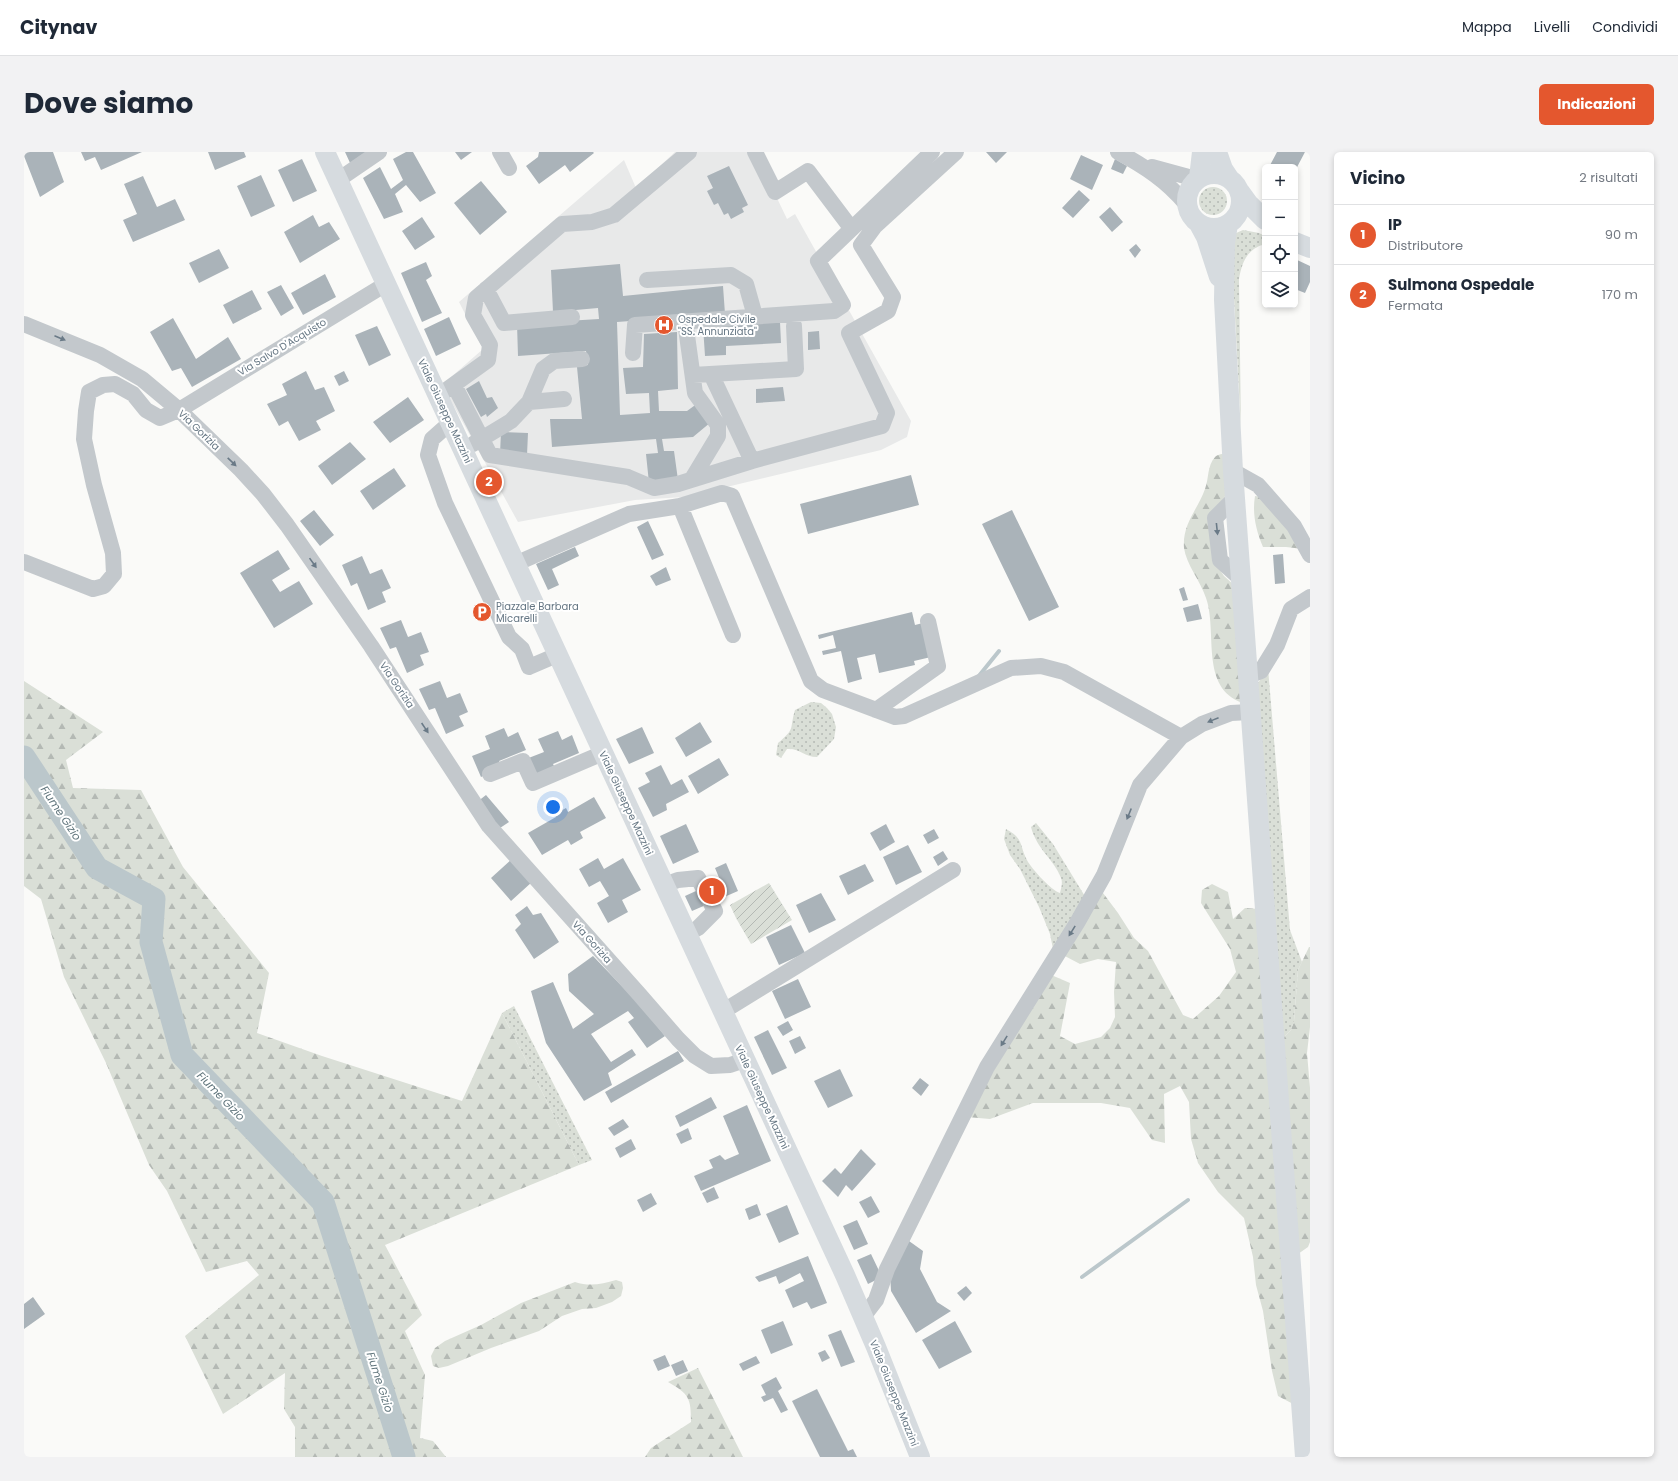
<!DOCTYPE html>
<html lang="it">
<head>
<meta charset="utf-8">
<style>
	:root { --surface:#fff; --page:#f2f2f3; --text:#1f2937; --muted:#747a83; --line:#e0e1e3; --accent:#e4572e }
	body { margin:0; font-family:Poppins,sans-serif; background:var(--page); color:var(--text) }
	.controls { position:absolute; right:12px; top:12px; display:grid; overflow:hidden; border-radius:6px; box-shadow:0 2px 6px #0003 }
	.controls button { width:36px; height:36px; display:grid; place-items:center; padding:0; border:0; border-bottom:1px solid var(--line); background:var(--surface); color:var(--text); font:20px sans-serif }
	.you { position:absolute; left:529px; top:655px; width:14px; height:14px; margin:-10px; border:3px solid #fff; border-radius:50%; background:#1a73e8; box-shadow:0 0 0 6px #1a73e833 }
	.badge { display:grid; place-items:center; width:26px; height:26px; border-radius:50%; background:var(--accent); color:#fff; font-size:13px; font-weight:700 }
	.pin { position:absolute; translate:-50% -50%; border:2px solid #fff; box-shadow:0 1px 4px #0006 }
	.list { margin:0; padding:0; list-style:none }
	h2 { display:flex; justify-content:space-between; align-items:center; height:52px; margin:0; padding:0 16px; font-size:17px }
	h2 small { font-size:13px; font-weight:400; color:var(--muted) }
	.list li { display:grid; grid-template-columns:26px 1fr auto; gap:12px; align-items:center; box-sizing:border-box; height:60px; padding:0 16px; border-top:1px solid var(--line) }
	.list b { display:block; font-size:15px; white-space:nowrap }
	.list p { margin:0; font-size:13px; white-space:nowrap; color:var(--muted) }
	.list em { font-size:13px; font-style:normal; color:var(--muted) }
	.icon { flex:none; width:22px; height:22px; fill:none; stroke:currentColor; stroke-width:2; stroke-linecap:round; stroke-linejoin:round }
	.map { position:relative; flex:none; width:1286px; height:1305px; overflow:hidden; border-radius:6px }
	header { display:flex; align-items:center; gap:24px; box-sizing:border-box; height:56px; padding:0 20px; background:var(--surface); border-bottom:1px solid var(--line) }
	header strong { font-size:19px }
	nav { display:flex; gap:22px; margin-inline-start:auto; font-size:14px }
	.intro { display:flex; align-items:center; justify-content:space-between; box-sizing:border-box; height:96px; padding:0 24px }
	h1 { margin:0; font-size:28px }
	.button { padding:10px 18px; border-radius:6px; background:var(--accent); color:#fff; font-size:14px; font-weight:700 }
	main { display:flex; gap:24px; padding:0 24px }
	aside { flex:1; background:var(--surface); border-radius:6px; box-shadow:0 2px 6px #0003 }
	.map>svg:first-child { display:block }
	.built { fill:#e8e9e9 }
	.grass { fill:url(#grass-dots) }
	.forest { fill:url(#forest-firs) }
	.garden { fill:url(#garden-furrows) }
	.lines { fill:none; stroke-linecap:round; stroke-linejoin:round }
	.stream { stroke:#bbc7cb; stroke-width:4 }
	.river { stroke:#bbc7cb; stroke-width:23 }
	.building { fill:#aab3b9 }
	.minor { stroke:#c3c8cc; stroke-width:16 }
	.major { stroke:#d6dbdf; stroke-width:20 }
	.oneway { fill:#6a7a87 }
	.labels { text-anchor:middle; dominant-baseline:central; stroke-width:4; stroke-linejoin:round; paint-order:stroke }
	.poi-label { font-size:10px; fill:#657683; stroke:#fff; text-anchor:start }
	.street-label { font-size:10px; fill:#657683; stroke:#fff }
	.water-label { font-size:11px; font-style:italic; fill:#60757c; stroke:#fff }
</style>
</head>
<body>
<header>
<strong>Citynav</strong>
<nav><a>Mappa</a><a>Livelli</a><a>Condividi</a></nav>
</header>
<div class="intro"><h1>Dove siamo</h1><a class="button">Indicazioni</a></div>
<main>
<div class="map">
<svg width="1286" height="1305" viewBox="0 0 1286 1305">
	<defs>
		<pattern id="grass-dots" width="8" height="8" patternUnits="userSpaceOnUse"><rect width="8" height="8" fill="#dadfd7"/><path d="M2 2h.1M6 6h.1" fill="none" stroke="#b4b9b4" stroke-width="1.8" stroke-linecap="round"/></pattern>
		<pattern id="forest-firs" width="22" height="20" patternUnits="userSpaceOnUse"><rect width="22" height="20" fill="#dadfd7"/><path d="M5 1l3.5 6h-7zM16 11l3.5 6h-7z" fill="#b4b9b4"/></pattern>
		<pattern id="garden-furrows" width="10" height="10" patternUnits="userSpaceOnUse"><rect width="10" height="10" fill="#dadfd7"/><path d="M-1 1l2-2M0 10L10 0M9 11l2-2" fill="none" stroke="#b4b9b4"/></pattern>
	</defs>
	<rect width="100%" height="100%" fill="#fafaf8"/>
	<path class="built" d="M651 0H731L763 67 771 62 887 269 883 285 857 298 661 345 611 348 494 370 418 233 459 197 435 150 600 8 612 36Z"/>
	<path class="grass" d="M1175 49a14 14 0 1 1 28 0a14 14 0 1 1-28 0Z
		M1219 78 1235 81 1241 84V92C1223 97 1218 110 1215 127L1217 277 1207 90 1210 82Z
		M1244 516 1266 778 1278 810 1274 818 1270 869 1267 878 1259 886 1232 534Z
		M787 550 797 551 803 556 808 562 812 575 810 587 793 605C780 605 776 596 763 597L757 606 752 603 754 591C772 576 765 578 771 558Z
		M1012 671 1029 692 1062 746 1030 802 1026 782 1015 755 996 717 986 703 980 687 982 677C1001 687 995 695 1004 710 1010 719 1027 738 1036 741 1037 736 1039 731 1037 726 1030 707 1013 698 1007 675Z
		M490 854 568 1008 555 1013 478 861Z"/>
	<path class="forest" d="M1202 301 1204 340 1190 360 1192 412 1200 424 1210 433 1219 551C1175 536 1194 480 1182 446 1177 430 1162 412 1160 396 1158 372 1174 357 1181 337 1185 326 1183 314 1191 305 1194 302 1199 302 1202 301Z
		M1231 344 1238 345 1279 397 1262 395H1239C1232 379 1228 361 1231 344Z
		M0 529 79 580 42 608 49 636 117 638 159 715 245 821 233 881 298 904 438 949 478 861 555 1013 361 1093 398 1163 381 1179 401 1223 396 1286 409 1289 422 1305H271V1275L260 1257 261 1221 199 1262 161 1184 235 1123 223 1109 182 1120 143 1039 125 1013 82 911 40 825 17 747 0 734Z
		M1188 732 1204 740 1209 767 1221 756 1235 757 1271 1253 1254 1244 1248 1219 1239 1159 1232 1133 1229 1105 1220 1066 1194 1040 1174 1011 1167 987 1165 950 1156 934 1140 942 1141 991 1128 988 1106 956 1077 951H1009L966 967 943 965 1025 822 1046 831 1036 884 1051 892 1077 885 1086 876 1091 865 1090 840 1092 810 1074 807 1056 812 1037 802 1076 737 1094 761 1110 786 1124 799 1159 863 1169 867 1195 844 1212 820 1206 797 1177 751 1178 738Z
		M1285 795H1286V875L1283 901 1286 936V1090L1284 1095 1274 1102 1259 886 1267 878 1270 869 1274 818Z
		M592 1128 598 1130 599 1136 597 1144 588 1150 572 1156 558 1157 538 1164 515 1179 467 1196 424 1214 415 1216 409 1214 407 1204 411 1196 421 1189 457 1173 497 1151 551 1130C566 1135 578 1132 592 1128Z
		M674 1216 719 1305H621L627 1296 667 1270C667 1246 665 1242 644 1230Z"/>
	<path class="garden" d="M745 731 768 768 727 792 712 766 706 753Z"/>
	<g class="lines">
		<path class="stream" d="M954 525 975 499
			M1058 1125 1164 1048"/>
		<path class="river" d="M0 605 73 716 130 747 127 790 158 903 299 1050 380 1305"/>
	</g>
	<path class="building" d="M0 0H29L40 30 16 45 0 4Z
		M57 0H118L77 18 71 5 61 9Z
		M184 0H220L222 5 191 18Z
		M321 0H345L327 13Z
		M382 0H389L412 41 396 50 382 33 371 42 379 60 360 67 339 26 356 15 367 37 379 28 369 7Z
		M431 0H448L437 8Z
		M515 0H569L570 1 546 20 541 13 515 32 502 14 514 5Z
		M962 0H983L972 11Z
		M1253 0H1281L1271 19V15H1245Z
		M1057 3 1079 13 1068 38 1046 27Z
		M278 7 293 39 269 50 254 18Z
		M1091 7 1103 14 1099 22 1087 17Z
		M705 14 724 53 718 56 720 60 707 67 704 61 700 63 694 51 690 53 683 39 689 36 683 24Z
		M237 23 251 54 227 65 213 34Z
		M119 24 133 55 151 47 161 68 109 90 99 68 113 62 100 32Z
		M457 29 483 60 456 83 430 51Z
		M1055 38 1066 48 1049 66 1038 56Z
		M1086 55 1099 70 1088 80 1075 65Z
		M289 63 295 75 305 70 316 87 276 111 260 80Z
		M398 65 411 85 391 98 378 79Z
		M1112 92 1117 98 1111 106 1105 98Z
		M195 97 205 116 175 131 165 111Z
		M1271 107 1286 114V130L1281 141 1271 137Z
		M402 110 408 124 402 128 418 161 398 170 377 121Z
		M596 112 599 144 699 134 701 162 593 170 596 263 626 261 625 241 602 242 599 216 619 215 620 182 653 180 654 237 634 239 635 259H663L674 251 687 270 669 285 638 287 640 299H650L654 328 625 331 622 302 634 301 632 287 528 295 526 267H558L553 215 564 213 562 199 494 204 493 172 575 167 574 156 529 160 527 118Z
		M301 122 312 145 279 163 267 141Z
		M257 133 270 156 257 164 243 140Z
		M228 138 238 157 209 172 199 153Z
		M425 165 437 192 412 204 400 177Z
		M149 166 172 207 204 185 217 207 168 235 157 216 148 219 126 180Z
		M756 170 757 191 702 194V203L681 204 679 174Z
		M353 174 367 203 345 214 331 183Z
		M795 179 796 197 784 198V180Z
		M282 219 291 238 300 235 311 259 292 269 297 278 275 289 264 269 255 274 243 252 263 243 258 232Z
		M320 219 325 229 315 234 310 224Z
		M455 229 463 246 468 245 474 256 463 265 462 262 457 265 442 237Z
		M759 235 761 249 732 251V237Z
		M384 245 400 268 366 291 349 270Z
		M477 280 504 281 503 303 476 302Z
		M326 290 342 307 308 333 294 314Z
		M370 316 382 334 349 358 336 339Z
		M887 323 895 353 784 382 776 352Z
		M290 358 310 383 296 394 276 369Z
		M988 358 1035 455 1005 469 958 372Z
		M624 369 640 403 628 408 613 375Z
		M551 395 555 404 528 417 535 433 524 438 512 412Z
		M254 398 266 417 248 428 256 440 275 429 289 452 250 476 216 421Z
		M1259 402 1261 431 1251 432 1249 403Z
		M338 404 346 422 358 417 367 436 358 440 362 450 344 458 333 431 327 434 318 413Z
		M642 415 647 428 632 434 626 424Z
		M1160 435 1164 448 1159 449 1155 437Z
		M1174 452 1178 467 1163 470 1159 456Z
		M888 460 891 473 899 471 907 505 890 509 891 513 855 521 851 502 833 506 838 527 824 531 817 499 799 503 798 499 812 496 809 483 795 487 794 483Z
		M377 468 384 485 397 480 405 500 396 503 400 513 383 521 372 495 366 497 356 476Z
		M416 529 423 546 436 541 444 560 435 564 440 574 422 582 411 556 405 558 395 537Z
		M676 570 688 590 662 605 651 586Z
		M618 575 630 601 605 612 592 587Z
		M480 576 484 585 494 580 502 598 475 609 478 615 457 625 448 604 466 597 461 584Z
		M534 579 538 588 548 583 555 601 529 612 532 618 511 628 502 607 520 600 514 587Z
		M695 606 705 623 674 642 664 624Z
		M637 613 647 633 658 627 665 640 642 652 643 658 629 665 614 636 626 630 621 621Z
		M462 643 485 670 476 676 453 650Z
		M570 645 582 666 556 680 559 686 547 693 544 688 518 703 504 681 532 665 531 662 542 656 544 660Z
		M662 672 675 700 649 712 636 684Z
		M862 672 871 690 856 699 846 681Z
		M910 677 915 686 904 692 899 683Z
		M884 693 898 720 872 733 859 705Z
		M919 699 924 707 914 714 909 705Z
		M574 706 580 717 599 706 617 738 598 748 604 760 584 771 573 751 585 744 576 729 565 735 555 717Z
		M488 707 508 730 487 749 467 726Z
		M702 711 714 739 668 759 661 744 696 728 691 716Z
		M841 712 850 729 824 743 815 724Z
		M797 741 812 768 785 781 772 753Z
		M503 754 509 763 517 761 535 790 510 807 491 778 497 772 491 763Z
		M767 773 781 801 755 813 742 785Z
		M569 804 617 854 641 884 623 896 604 870 610 866 604 859 567 882 587 910 608 897 612 903 584 921 588 933 560 949 522 891 507 839 529 830 549 877 570 862 545 839 544 822Z
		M774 827 787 855 761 867 748 839Z
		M764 869 769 878 759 884 753 875Z
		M744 878 763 916 748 923 730 885Z
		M776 884 782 896 771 902 765 889Z
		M654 899 660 909 587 951 581 940Z
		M816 917 829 944 804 956 790 929Z
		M896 926 905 933 897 944 888 936Z
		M687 945 693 956 656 975 651 964Z
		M723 953 747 1009 677 1039 670 1024 689 1016 685 1008 696 1003 701 1008 715 1002 699 964Z
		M599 967 605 975 590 984 584 976Z
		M664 976 668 987 657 992 652 982Z
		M607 987 612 997 596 1006 591 996Z
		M837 997 852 1012 828 1039 822 1033 814 1045 798 1029 811 1016 817 1022Z
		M690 1035 695 1046 683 1051 678 1041Z
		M627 1041 633 1052 619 1060 613 1048Z
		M847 1044 856 1060 844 1066 835 1050Z
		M733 1052 737 1063 725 1068 721 1057Z
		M763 1053 775 1082 755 1091 742 1062Z
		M833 1068 844 1092 830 1098 819 1074Z
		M885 1089 899 1099 896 1117 913 1150 927 1159 892 1181 867 1139 866 1121Z
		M847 1102 858 1125 844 1132 833 1108Z
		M784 1104 803 1151 787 1157 783 1150 769 1156 761 1138 780 1129 776 1121 755 1132 752 1124 735 1130 731 1125Z
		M942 1134 948 1141 940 1149 933 1141Z
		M9 1145 21 1162 0 1177V1152Z
		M759 1169 769 1193 747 1202 737 1178Z
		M931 1169 948 1200 915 1217 898 1188Z
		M817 1178 831 1210 817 1215 804 1183Z
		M801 1198 806 1206 798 1210 794 1201Z
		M641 1203 646 1214 634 1219 629 1208Z
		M732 1204 736 1211 719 1219 715 1212Z
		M659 1208 664 1219 652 1224 647 1213Z
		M752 1225 758 1236 754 1239 764 1258 757 1261 749 1246 740 1250 737 1245 742 1243 737 1233Z
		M793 1237 824 1299 829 1297 833 1305H796L768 1249Z"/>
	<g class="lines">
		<path class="minor" d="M476 0 485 16
			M731 0 751 40 784 19 827 76
			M1094 0C1120 14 1143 29 1162 52
			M1128 15 1172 27
			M314 28 355 0
			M623 128 707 123 722 132 731 164
			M462 137 480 171 548 165
			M661 169 671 241 694 273V284L668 327
			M0 172 76 203 118 227 155 258 217 318 239 342 263 373 347 494 465 674 615 842 654 887 671 904 687 914 706 913 721 908
			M609 201 611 173 810 159 819 153 794 109 908 0
			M687 222 728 309
			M669 223 772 217 770 174
			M430 233 466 303 604 325 630 336 654 332 728 309 858 274 863 261 825 181 864 159 869 145 837 93 851 74 932 0
			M421 239 464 208 466 193 449 163 452 146 538 72 568 70 590 63 665 0
			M505 250 540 247
			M426 271 408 287 404 303 421 351 485 485 498 497 505 515 533 503
			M449 292 487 269 505 250 519 217 530 209 558 207
			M1209 319 1234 333 1270 374 1286 403
			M1211 346 1191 366 1196 408 1217 427
			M656 354 709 483
			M0 410 69 437 80 434 90 422 89 401 70 333 60 287 62 259 65 240 79 233 91 232 109 242 122 258 136 266 155 258 362 132
			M491 412 605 362 656 354 698 341 708 344 787 529 799 538 871 565 880 564 987 516 1017 514 1040 520 1157 585
			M1224 524 1237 519 1253 493 1267 457 1286 445
			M852 558 914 514 904 469
			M466 622 499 609 509 631 579 601
			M640 733 654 728 674 726 691 759 674 776 663 782
			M698 860 929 718
			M839 1165 852 1148 863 1117 963 915 1053 771 1080 723 1116 633 1157 585 1178 572 1207 561 1226 560"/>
		<path class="major" d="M301 0 821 1123 852 1195 896 1305
			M1193 0 1199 17 1205 26
			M1163 49a27 27 0 1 1 54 0a27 27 0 1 1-54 0Z
			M1175 26 1178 0
			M1216 40 1224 51 1241 68
			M1175 72 1182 85 1195 125
			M1204 72 1201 91 1200 148 1209 319 1281 1305
			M1271 90 1286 96"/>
	</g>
	<defs><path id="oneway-solid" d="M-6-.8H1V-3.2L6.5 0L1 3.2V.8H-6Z"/></defs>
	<g class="oneway">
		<use href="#oneway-solid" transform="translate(36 186) rotate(23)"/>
		<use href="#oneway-solid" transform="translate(208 310) rotate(44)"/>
		<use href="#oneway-solid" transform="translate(1193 377) rotate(84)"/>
		<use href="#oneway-solid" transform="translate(289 411) rotate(55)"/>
		<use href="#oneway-solid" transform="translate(1189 568) rotate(158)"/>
		<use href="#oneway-solid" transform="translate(401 576) rotate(56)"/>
		<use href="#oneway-solid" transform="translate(1105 662) rotate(112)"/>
		<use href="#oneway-solid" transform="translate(1048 779) rotate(122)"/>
		<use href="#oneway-solid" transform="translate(980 889) rotate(122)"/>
	</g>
	<defs>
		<g id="hospital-disc" transform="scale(1)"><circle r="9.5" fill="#e4572e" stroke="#fff"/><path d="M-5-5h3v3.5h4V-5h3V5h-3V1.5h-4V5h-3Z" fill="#fff"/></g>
		<g id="parking-disc" transform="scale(1)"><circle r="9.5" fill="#e4572e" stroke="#fff"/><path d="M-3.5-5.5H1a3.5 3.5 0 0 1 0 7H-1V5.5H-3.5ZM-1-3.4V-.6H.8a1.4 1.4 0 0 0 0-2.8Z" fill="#fff"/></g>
	</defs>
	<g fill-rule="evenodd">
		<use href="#hospital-disc" x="640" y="173"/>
		<use href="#parking-disc" x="458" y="460"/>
	</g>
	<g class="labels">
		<g class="poi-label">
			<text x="654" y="167">Ospedale Civile<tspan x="654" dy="12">"SS. Annunziata"</tspan></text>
			<text x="472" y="454">Piazzale Barbara<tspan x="472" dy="12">Micarelli</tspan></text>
		</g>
		<g class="street-label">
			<text transform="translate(258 195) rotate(-31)">Via Salvo D'Acquisto</text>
			<text transform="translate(421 259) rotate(65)">Viale Giuseppe Mazzini</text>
			<text transform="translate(175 278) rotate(44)">Via Gorizia</text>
			<text transform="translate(373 533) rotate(56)">Via Gorizia</text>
			<text transform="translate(602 651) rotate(65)">Viale Giuseppe Mazzini</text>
			<text transform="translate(568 790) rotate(48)">Via Gorizia</text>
			<text transform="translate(738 945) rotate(65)">Viale Giuseppe Mazzini</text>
			<text transform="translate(870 1241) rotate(68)">Viale Giuseppe Mazzini</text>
		</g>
		<g class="water-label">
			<text transform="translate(37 661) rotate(56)">Fiume Gizio</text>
			<text transform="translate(197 944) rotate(46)">Fiume Gizio</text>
			<text transform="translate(356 1230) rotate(72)">Fiume Gizio</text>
		</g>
	</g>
</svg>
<div class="controls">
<button>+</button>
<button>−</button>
<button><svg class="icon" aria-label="locate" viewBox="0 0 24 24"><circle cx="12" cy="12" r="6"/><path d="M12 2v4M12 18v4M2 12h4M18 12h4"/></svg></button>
<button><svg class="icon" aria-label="layers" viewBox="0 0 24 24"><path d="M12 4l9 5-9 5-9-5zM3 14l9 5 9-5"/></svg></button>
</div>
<div class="you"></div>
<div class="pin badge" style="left:688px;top:739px">1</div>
<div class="pin badge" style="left:465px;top:330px">2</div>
</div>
<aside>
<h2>Vicino<small>2 risultati</small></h2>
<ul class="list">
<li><span class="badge">1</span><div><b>IP</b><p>Distributore</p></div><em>90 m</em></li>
<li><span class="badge">2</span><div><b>Sulmona Ospedale</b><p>Fermata</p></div><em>170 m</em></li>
</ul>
</aside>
</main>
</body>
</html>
